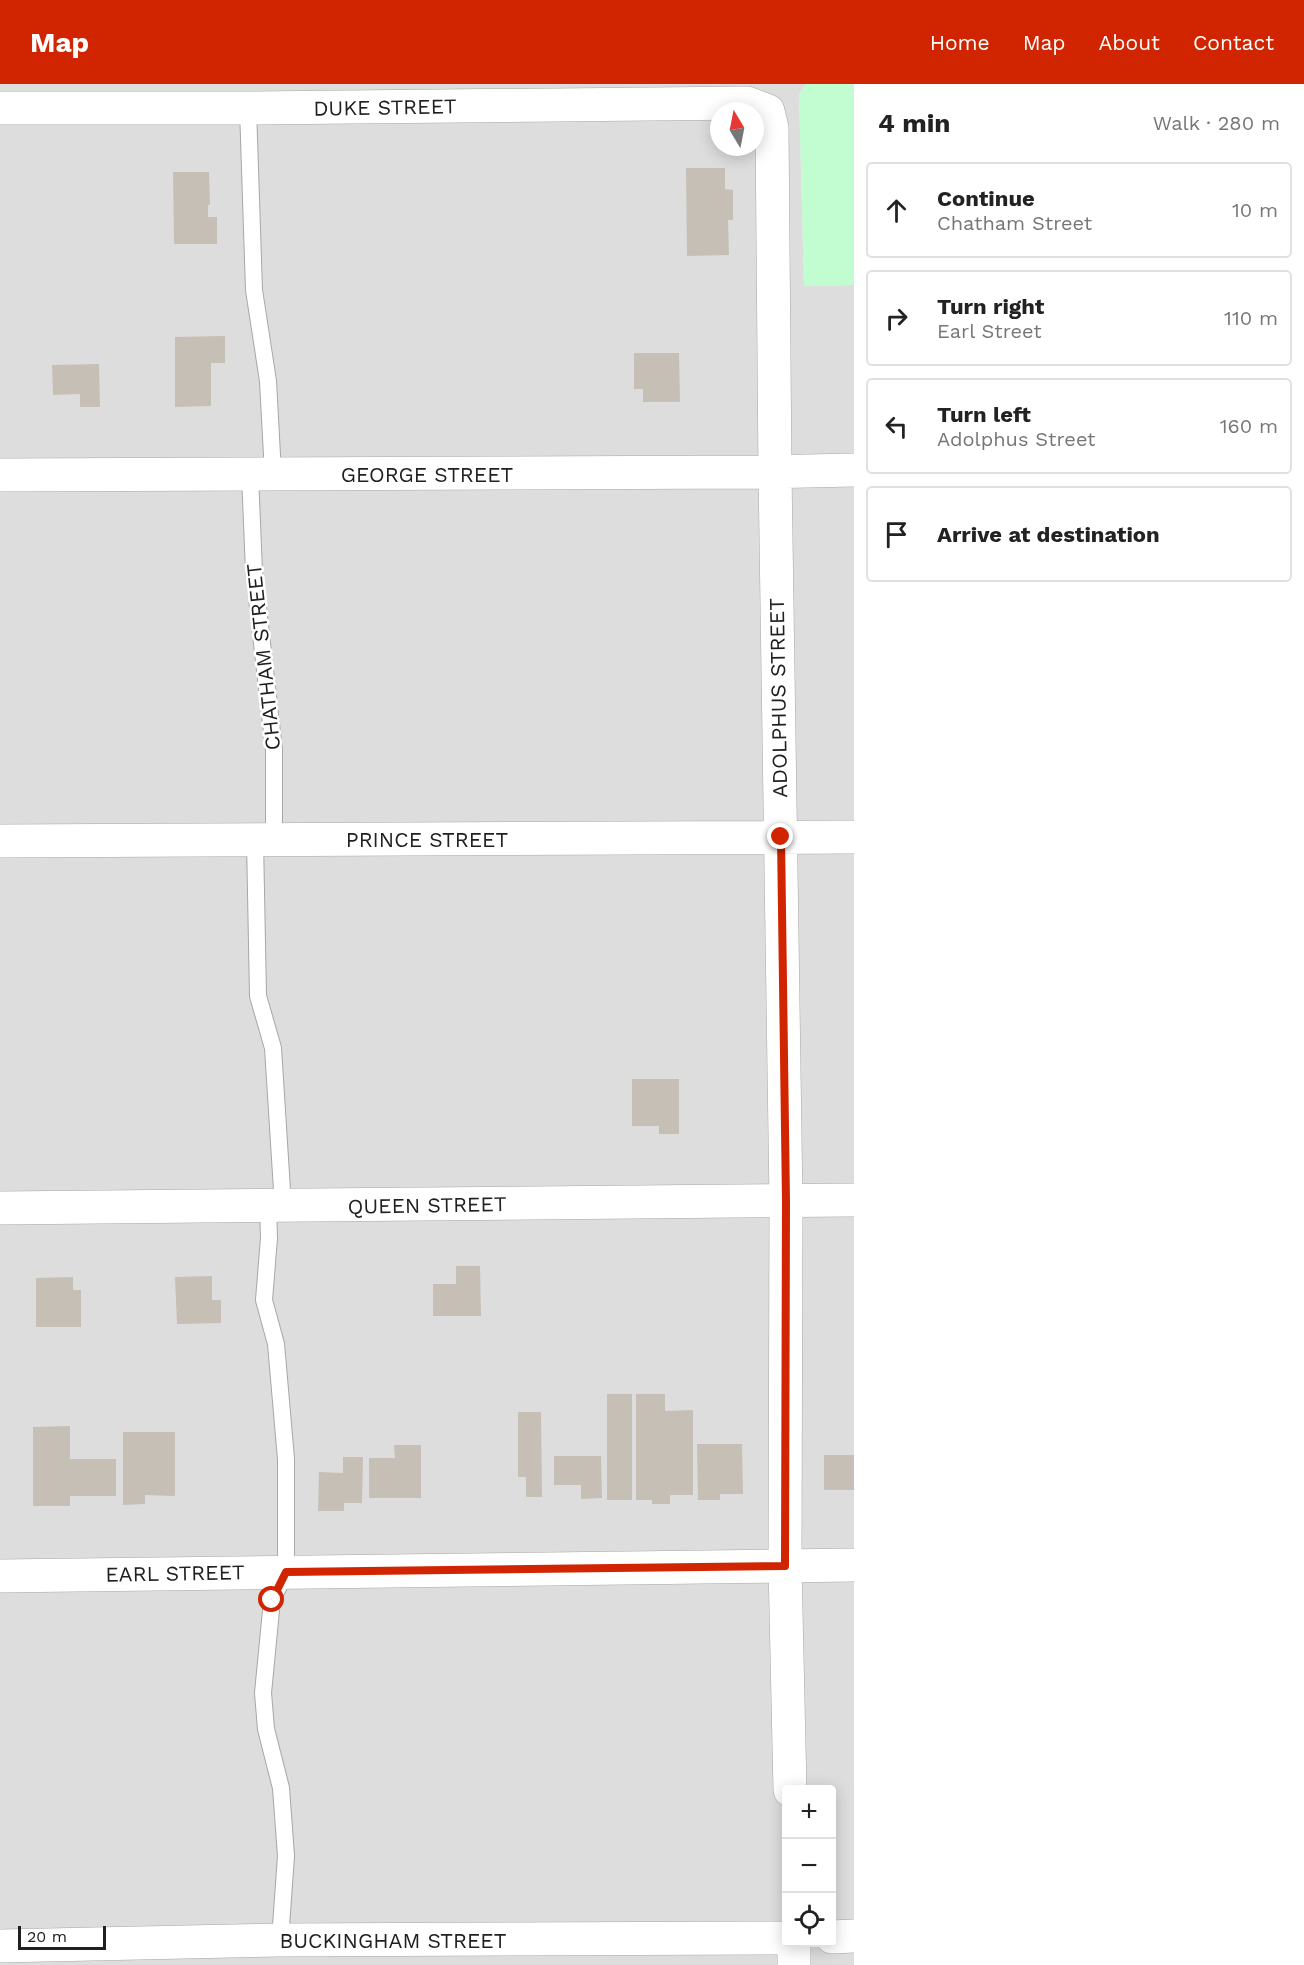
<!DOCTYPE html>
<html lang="en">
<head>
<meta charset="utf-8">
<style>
	:root { --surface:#fff; --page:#f6f6f6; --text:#222; --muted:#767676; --line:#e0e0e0; --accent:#d02500 }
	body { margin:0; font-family:"Work Sans",sans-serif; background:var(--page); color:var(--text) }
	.controls { position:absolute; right:18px; bottom:18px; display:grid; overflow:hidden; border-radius:6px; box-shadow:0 3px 15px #0003 }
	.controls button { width:54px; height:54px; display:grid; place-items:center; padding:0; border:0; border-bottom:2px solid var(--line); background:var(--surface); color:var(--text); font:30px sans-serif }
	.compass { position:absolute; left:710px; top:18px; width:54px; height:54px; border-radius:50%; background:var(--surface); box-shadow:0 3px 15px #0003; rotate:350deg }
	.scale { position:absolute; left:18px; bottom:15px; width:88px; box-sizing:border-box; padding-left:6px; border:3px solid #202020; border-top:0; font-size:16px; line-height:21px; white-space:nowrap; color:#202020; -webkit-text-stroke:4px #fff; paint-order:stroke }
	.stop { position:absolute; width:18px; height:18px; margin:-14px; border:4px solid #d02500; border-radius:50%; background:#fff }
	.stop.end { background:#d02500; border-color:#fff; box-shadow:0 2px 6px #0008 }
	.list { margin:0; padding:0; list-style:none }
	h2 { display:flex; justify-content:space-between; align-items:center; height:78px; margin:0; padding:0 24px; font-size:26px }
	h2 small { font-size:20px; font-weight:400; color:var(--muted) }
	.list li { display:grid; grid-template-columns:39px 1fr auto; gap:18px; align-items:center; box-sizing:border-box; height:96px; margin:0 12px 12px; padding:0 12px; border:2px solid var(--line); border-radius:6px }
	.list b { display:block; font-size:22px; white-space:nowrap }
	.list p { margin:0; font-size:20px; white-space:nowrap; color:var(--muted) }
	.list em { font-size:20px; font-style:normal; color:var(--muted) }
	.icon { flex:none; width:33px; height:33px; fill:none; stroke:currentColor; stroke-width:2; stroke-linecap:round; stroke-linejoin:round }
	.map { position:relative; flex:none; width:854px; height:1881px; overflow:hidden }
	header { display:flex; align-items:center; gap:36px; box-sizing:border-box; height:84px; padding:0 30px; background:var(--accent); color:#fff }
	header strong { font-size:28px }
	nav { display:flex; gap:33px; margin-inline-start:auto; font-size:21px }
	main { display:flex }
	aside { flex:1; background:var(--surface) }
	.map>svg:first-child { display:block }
	.residential { fill:#dedddd; fill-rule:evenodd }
	.park { fill:#c2fcd1 }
	.building { fill:#c6bfb5 }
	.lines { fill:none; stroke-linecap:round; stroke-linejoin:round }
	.service-casing { stroke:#a7a7a7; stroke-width:18 }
	.minor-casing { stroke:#a7a7a7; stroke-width:34 }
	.service { stroke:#fff; stroke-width:16 }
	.minor { stroke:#fff; stroke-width:33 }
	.route { stroke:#d02500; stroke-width:8 }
	.labels { text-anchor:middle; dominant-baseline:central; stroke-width:5; stroke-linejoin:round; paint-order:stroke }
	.street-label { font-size:21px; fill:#202020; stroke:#fff }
</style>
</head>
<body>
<header>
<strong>Map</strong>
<nav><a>Home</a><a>Map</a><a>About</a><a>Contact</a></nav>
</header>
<main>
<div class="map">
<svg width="854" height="1881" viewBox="0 0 854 1881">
	<rect width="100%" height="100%" fill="#f1efe6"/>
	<path class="residential" d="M0 0H806L799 11 804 202 854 201V1881H0ZM719 27H755V63H719ZM786 1706H832V1858H786Z"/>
	<path class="park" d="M806 0H854V201L804 202 799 10Z"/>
	<path class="building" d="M686 84H725V105L733 106V136H728L729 171 687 172Z
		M173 88H209L210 121H208V133H217V160H174Z
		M225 252V279H211V322L175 323V253Z
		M634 269H679L680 318H643V305H634Z
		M99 280 100 323H80V310L53 311 52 281Z
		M632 995H679V1050H659V1042H632Z
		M456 1182H480L481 1232H433V1200H456Z
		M212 1192V1216H221V1239L177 1240 175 1193Z
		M73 1193V1206H81V1243H36V1194Z
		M607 1310H632V1416H607Z
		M636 1310H665V1327L693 1326V1411H670V1420H652V1416H636Z
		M518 1328H541L542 1413H526V1393H518Z
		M70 1342V1375H116V1412H70V1422H33V1343Z
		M123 1348H175V1412L145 1411V1420L123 1421Z
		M697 1360H742L743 1410H720V1416H698Z
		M394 1361H421V1414H369V1374H395Z
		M824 1371H854V1406H824Z
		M554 1372H601L602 1414 581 1415V1401H554Z
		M343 1373H363L362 1419H344V1427H318L319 1388 343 1389Z"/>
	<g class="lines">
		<g class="service-casing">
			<path id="service" d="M248 24 254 206 268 297 273 390
				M250 390 254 488 274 666V756
				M255 756 258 912 273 964 283 1122
				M268 1122 269 1154 264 1216 276 1260 286 1375V1488L272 1516 263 1609 266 1645 281 1704 286 1772 280 1856"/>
		</g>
		<g class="minor-casing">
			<path id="minor" d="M0 24H248L747 19 768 27 772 44 775 388 786 1117 785 1482 790 1706
				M0 391 761 388 854 386
				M0 757 854 753
				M0 1124 854 1116
				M0 1492 854 1481
				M832 1853 854 1852
				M794 1858V1881
				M0 1862 280 1856 786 1854"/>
		</g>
		<use href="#service" class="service"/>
		<use href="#minor" class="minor"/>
	</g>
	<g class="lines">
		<path class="route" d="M272 1516 286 1488 785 1482 786 1117 781 753"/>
	</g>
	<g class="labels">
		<g class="street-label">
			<text transform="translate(385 23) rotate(-1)">DUKE STREET</text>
			<text x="427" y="390">GEORGE STREET</text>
			<text transform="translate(263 573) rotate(-96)">CHATHAM STREET</text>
			<text transform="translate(778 614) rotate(-91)">ADOLPHUS STREET</text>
			<text x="427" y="755">PRINCE STREET</text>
			<text transform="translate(427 1121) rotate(-1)">QUEEN STREET</text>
			<text transform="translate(175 1489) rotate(-1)">EARL STREET</text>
			<text x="393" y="1856">BUCKINGHAM STREET</text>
		</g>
	</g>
</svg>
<div class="controls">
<button>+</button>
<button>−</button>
<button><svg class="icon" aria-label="locate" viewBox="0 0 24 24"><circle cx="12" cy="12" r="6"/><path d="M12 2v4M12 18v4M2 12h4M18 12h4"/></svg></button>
</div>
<svg class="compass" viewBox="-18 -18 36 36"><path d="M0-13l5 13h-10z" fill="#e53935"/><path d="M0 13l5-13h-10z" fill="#767676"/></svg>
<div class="scale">20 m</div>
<div class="stop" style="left:272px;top:1516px"></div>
<div class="stop end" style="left:781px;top:753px"></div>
</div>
<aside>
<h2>4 min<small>Walk · 280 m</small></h2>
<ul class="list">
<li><svg class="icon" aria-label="ahead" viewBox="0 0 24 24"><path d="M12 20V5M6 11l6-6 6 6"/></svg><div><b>Continue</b><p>Chatham Street</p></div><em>10 m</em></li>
<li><svg class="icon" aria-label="right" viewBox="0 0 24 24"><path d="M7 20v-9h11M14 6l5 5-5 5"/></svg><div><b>Turn right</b><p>Earl Street</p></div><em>110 m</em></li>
<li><svg class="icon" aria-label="left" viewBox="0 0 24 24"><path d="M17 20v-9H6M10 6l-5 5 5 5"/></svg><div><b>Turn left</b><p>Adolphus Street</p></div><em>160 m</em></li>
<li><svg class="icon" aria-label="arrive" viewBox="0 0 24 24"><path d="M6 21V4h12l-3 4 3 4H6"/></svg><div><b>Arrive at destination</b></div></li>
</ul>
</aside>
</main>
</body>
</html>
